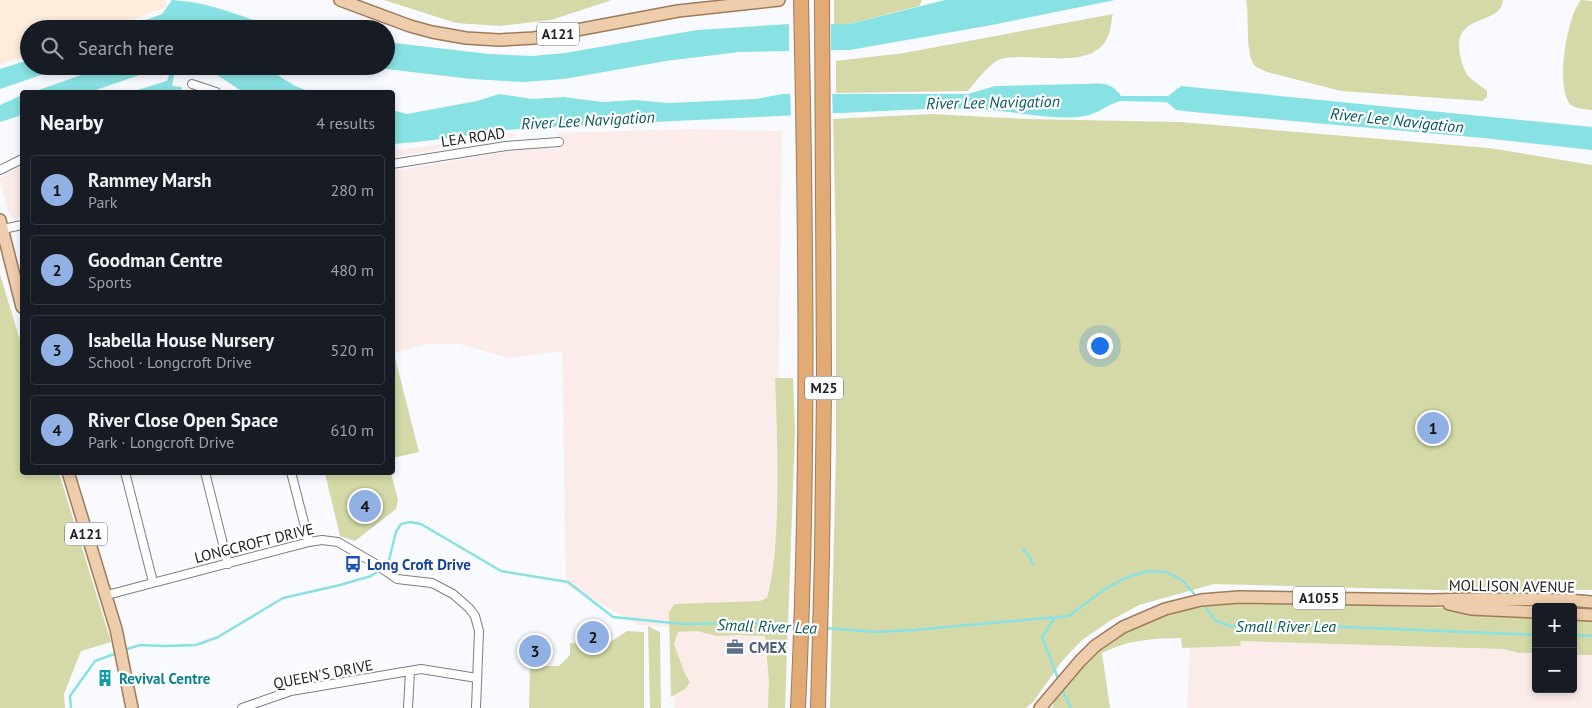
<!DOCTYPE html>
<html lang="en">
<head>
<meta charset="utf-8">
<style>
	:root { --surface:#171b24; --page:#242831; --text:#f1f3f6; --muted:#9ea1a6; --line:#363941; --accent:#91b0e3 }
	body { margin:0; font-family:"PT Sans",sans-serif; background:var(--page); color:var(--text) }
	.controls { position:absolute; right:15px; bottom:15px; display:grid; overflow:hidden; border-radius:5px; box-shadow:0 2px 8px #0003 }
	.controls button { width:45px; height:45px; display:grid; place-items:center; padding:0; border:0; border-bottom:1px solid var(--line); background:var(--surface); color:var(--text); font:25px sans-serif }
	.you { position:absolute; left:1099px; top:345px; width:18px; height:18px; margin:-12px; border:4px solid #fff; border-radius:50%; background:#1a73e8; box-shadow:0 0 0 8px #1a73e833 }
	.badge { display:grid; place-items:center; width:32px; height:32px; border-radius:50%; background:var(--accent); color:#111; font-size:16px; font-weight:700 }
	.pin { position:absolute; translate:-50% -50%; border:2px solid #fff; box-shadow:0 1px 5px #0006 }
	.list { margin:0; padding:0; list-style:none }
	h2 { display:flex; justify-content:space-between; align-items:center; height:65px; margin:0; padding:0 20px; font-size:21px }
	h2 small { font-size:16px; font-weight:400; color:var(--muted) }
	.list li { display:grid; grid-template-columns:32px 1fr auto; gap:15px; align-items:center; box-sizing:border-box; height:70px; margin:0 10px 10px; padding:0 10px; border:1px solid var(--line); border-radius:5px }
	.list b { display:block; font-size:19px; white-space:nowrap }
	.list p { margin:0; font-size:16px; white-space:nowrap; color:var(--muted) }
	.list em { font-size:16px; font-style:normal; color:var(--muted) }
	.icon { flex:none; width:28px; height:28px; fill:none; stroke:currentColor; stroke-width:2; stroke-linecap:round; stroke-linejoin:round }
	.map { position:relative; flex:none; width:1592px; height:708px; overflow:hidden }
	.search { position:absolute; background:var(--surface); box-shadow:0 2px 8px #0003; left:20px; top:20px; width:375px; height:55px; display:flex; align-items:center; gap:12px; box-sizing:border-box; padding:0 18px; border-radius:28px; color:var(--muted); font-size:19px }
	.panel { position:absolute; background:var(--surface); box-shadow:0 2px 8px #0003; left:20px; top:90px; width:375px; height:385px; border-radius:5px }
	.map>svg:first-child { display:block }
	.commercial { fill:#feeddb }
	.industrial { fill:#fcece9 }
	.green { fill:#d4d9a7 }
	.water { fill:#88e1e2 }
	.pier { fill:#f9faff }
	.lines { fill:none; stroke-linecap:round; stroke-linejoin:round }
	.stream { stroke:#88e1e2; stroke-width:2.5 }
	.street-casing { stroke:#7d7d82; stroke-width:10 }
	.primary-casing { stroke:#9e7b59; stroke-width:14 }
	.highway-casing { stroke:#9e7b59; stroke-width:16 }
	.street { stroke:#fff; stroke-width:8 }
	.primary { stroke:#eecdad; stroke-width:11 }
	.highway { stroke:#e2ab76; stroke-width:14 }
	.labels { text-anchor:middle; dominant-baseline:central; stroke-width:4.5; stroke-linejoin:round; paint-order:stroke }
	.shield { fill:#fff; stroke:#646465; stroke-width:1 }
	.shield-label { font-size:14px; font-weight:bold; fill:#212123 }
	.street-label { font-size:15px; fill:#212123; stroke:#fff }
	.transit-label { font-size:15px; font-weight:bold; fill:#164399; stroke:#fff; text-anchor:start }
	.service-label { font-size:15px; font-weight:bold; fill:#4e5e75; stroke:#fff; text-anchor:start }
	.culture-label { font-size:15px; font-weight:bold; fill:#0d838f; stroke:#fff; text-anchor:start }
	.water-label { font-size:16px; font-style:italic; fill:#08595a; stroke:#fff }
</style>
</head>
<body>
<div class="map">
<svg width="1592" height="708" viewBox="0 0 1592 708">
	<rect width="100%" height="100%" fill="#f9faff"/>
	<path class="commercial" d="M0 0H165L167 7 106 29H29V55L0 65Z"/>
	<path class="industrial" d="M692 129 782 131 774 708H674L671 627 639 625 566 585 562 351 509 358 459 344H429L393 353V171L523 149 538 148 559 149 558 133Z
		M515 133V137L393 157V151Z
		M22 165V217L14 219 10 217 0 183V178Z
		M1240 641 1503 649 1519 653H1536V689H1573V655H1592V708H1187L1190 647 1239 646Z"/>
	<path class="green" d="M384 0H612L551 20 500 26 456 23Z
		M834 0H922L919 6 849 24H834Z
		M1246 0H1503C1501 27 1452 11 1460 55 1462 63 1464 71 1469 77 1474 82 1482 86 1487 91V97L1482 101 1341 91 1267 72C1264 70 1259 69 1256 67 1244 56 1250 17 1246 0Z
		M1581 0 1592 1V110C1585 109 1575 109 1570 104 1555 87 1567 16 1581 0Z
		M1113 14C1111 21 1111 30 1108 36 1094 73 1030 51 1001 59 991 62 975 82 968 91L836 93V61L904 53Z
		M931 114 1026 119 1179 122 1489 148 1592 165V590L1474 591 1214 584 1139 605 1108 622 1081 641 1063 660 1033 702 1026 708H830L836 450V250L833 119Z
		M0 274 22 347V472L59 473 111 642 81 651 64 694 65 708H0Z
		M393 354H394L419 452 393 458Z
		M775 378H793L795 430 785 708H768L769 681 765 636 737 635 717 636 697 631 678 632 674 644 685 674 690 682 685 689 671 697 669 613 674 604 760 601 767 598C775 569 776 539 777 509 778 465 777 422 775 378Z
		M325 473H391L398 500 396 509 355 541 340 536Z
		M1243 602 1454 608 1536 617V653H1519L1503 649 1241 641 1240 646 1182 648 1181 638C1150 639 1131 639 1102 653L1110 708H1052C1057 691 1071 677 1083 665 1091 658 1098 650 1106 644 1144 613 1195 603 1243 602Z
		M1573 620 1592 621V655H1573Z
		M648 626 660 632 661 708H650Z
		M627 631 644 632V708H529L530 666H559L570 655V643L606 645Z"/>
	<path class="water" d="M172 0C208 2 241 15 275 29H121L162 14Z
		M945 0H1115L992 25 850 50 739 52 666 61 564 79 523 82 471 79 361 66H386V42L489 54 532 56 565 53 697 30 790 24H849Z
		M29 60V66H67L0 89V69Z
		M107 66H166L90 92H33Z
		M172 66H180L174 76 172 86 182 87 181 92H134V91L167 81Z
		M200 66H263L295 86 311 92H243L211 71Z
		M1081 84C1098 84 1110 80 1121 96H1168L1181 86 1592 127V150L1483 138 1193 112 1176 110 1168 103 1165 102 1121 101C1109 103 1098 114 1085 116 1060 120 1033 115 1008 112 988 109 967 109 946 108L528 128C483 132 438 141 393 144L392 110 407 114 477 101 499 94 532 99 564 97 602 102 635 100 669 103 756 99 782 94H968L995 86Z
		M22 95V115L0 122V105Z"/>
	<path class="pier" d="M789 22H831V53L789 54Z
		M790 91H832L833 117H791Z"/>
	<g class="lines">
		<path class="stream" d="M1023 549 1029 556 1033 564
			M1202 603 1216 621 1230 626H1324L1536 635
			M1054 619 1042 637 1059 681
			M824 628 876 632 914 630 1069 616 1102 591 1125 578 1148 571 1166 572 1182 580 1197 597
			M1573 635 1592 636
			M124 650 140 645 165 646 196 645 218 637 283 598 340 585 371 576 388 564 396 532 401 524 410 522 421 524 501 571 568 582 613 617 683 624 761 623 796 626
			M1062 689 1071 708
			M71 708 70 696 95 661 117 653"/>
		<g class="street-casing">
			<path id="street" d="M192 84 216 92
				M392 164 506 146 559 142
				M0 170 22 159
				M3 229 22 225
				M125 472 153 582
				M205 472 228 564
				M291 472 309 542
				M107 595 309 542 322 540 338 542 374 563 397 579 432 583 453 594 469 608 475 616 479 631 476 708
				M242 708 291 691 421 669 477 678
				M408 708 410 671"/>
		</g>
		<g class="primary-casing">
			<path id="primary" d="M340 0 410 26 432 32 466 38 499 40 534 38 678 11 779 0
				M0 220 22 307
				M68 472 116 629 132 708
				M1449 604 1471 609 1536 612
				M1573 614 1592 615
				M1040 708 1080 661 1095 646 1123 627 1165 609 1201 600 1239 597 1432 600 1471 599 1568 600 1592 602"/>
		</g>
		<g class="highway-casing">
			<path id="highway" d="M798 708C809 472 806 236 801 0
				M818 708 822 556 824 387 822 0"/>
		</g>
		<use href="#street" class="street"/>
		<use href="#primary" class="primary"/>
		<use href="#highway" class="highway"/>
	</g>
	<defs>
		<g id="bus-bare" transform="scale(1.35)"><path d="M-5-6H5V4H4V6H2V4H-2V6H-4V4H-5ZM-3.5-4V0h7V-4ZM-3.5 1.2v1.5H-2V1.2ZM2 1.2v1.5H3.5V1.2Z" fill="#1a4fb4" stroke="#fff" stroke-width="2.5" paint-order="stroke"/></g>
		<g id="office-bare" transform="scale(1.35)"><path d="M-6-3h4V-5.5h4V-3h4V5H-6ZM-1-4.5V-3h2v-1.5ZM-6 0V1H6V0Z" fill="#5c6f8a" stroke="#fff" stroke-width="2.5" paint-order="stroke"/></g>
		<g id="building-bare" transform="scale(1.35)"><path d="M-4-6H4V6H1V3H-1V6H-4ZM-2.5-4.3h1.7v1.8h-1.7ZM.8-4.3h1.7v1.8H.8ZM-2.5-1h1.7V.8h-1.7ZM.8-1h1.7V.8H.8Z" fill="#0f9aa8" stroke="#fff" stroke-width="2.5" paint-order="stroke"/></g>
	</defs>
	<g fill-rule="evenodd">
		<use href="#bus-bare" x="353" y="564"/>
		<use href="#office-bare" x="735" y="647"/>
		<use href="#building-bare" x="105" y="678"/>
	</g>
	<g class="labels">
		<g class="shield">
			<rect x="537" y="22.5" width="42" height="23" rx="4"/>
			<rect x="805" y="376.5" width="38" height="23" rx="4"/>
			<rect x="65" y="522.5" width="42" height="23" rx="4"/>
			<rect x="1293" y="586.5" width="52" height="23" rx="4"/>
		</g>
		<g class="shield-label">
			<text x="558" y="34">A121</text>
			<text x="824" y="388">M25</text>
			<text x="86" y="534">A121</text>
			<text x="1319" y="598">A1055</text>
		</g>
		<g class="street-label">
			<text transform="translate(473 137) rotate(-8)">LEA ROAD</text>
			<text transform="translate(254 543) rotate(-14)">LONGCROFT DRIVE</text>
			<text transform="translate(1512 586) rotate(1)">MOLLISON AVENUE</text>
			<text transform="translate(323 674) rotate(-11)">QUEEN'S DRIVE</text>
		</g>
		<g class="transit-label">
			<text x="367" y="564">Long Croft Drive</text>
		</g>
		<g class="service-label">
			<text x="749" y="647">CMEX</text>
		</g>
		<g class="culture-label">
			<text x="119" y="678">Revival Centre</text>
		</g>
		<g class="water-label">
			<text transform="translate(993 102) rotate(-1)">River Lee Navigation</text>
			<text transform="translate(588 120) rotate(-3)">River Lee Navigation</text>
			<text transform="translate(1397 120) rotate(6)">River Lee Navigation</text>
			<text transform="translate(767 626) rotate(2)">Small River Lea</text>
			<text x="1286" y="626">Small River Lea</text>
		</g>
	</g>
</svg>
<div class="controls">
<button>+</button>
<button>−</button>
</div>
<div class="you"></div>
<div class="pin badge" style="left:1433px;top:428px">1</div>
<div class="pin badge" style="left:593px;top:637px">2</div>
<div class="pin badge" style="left:535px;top:651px">3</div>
<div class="pin badge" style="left:365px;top:506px">4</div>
<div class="search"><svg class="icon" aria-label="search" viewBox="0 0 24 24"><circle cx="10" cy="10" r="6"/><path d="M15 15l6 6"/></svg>Search here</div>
<section class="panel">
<h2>Nearby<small>4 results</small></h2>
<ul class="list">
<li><span class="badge">1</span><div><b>Rammey Marsh</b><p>Park</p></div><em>280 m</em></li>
<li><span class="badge">2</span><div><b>Goodman Centre</b><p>Sports</p></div><em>480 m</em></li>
<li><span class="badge">3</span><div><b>Isabella House Nursery</b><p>School · Longcroft Drive</p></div><em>520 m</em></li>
<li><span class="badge">4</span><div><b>River Close Open Space</b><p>Park · Longcroft Drive</p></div><em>610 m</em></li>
</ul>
</section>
</div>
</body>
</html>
